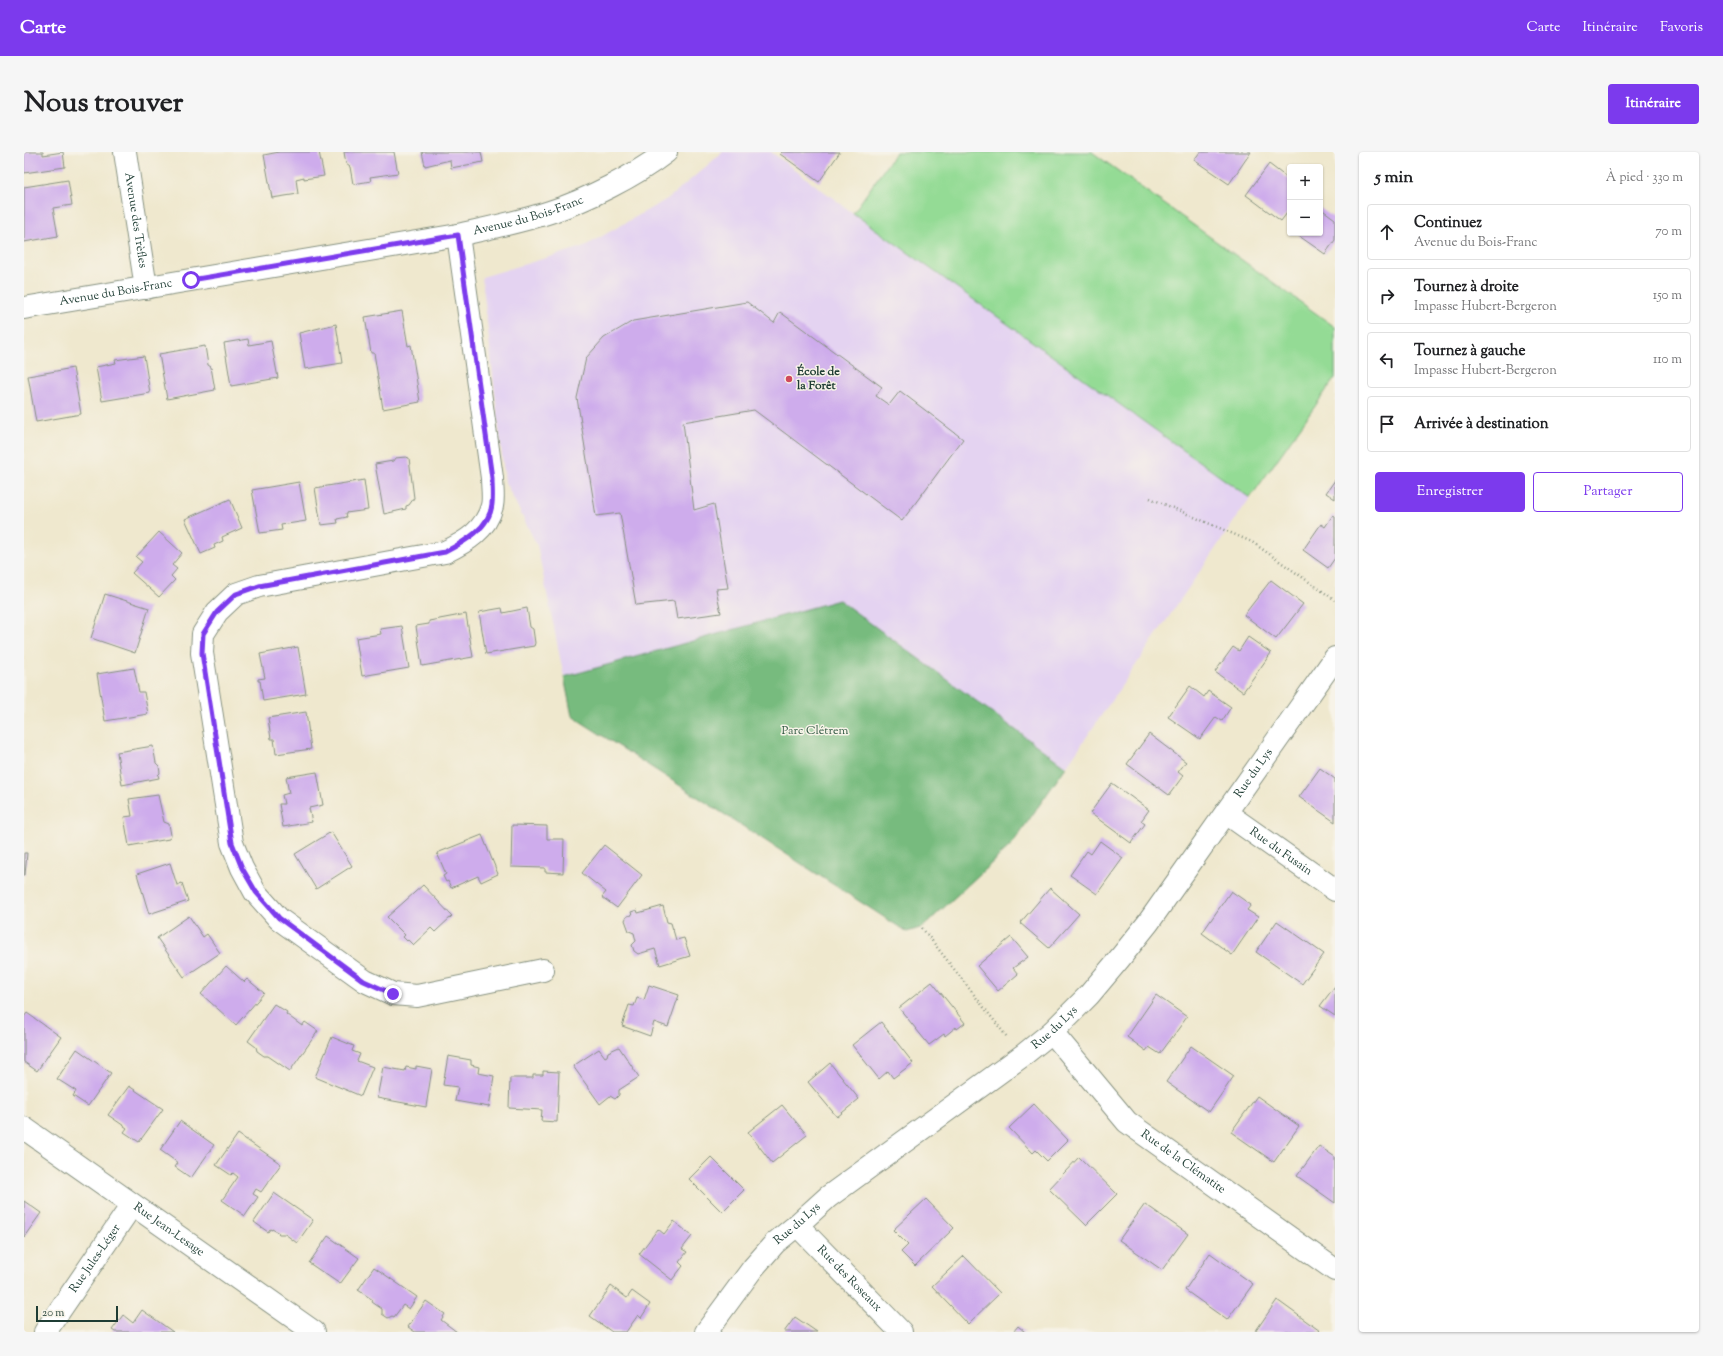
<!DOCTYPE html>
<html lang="fr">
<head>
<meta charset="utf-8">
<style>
	:root { --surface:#fff; --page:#f6f6f6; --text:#202124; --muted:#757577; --line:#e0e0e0; --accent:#7c3aed }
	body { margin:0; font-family:"Sorts Mill Goudy",serif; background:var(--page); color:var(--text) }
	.controls { position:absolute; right:12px; top:12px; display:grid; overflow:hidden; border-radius:4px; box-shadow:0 1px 3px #0004 }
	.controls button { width:36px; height:36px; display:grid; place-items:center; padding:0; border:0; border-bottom:1px solid var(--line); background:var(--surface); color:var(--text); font:20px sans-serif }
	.scale { position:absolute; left:12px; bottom:10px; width:82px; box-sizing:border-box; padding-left:4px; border:2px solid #1f3d34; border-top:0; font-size:11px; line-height:14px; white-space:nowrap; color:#1f3d34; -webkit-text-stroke:3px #f7f3e8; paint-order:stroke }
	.stop { position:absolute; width:12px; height:12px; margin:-9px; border:3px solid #7c3aed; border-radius:50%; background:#fff }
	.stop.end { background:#7c3aed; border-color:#fff; box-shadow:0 1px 4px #0008 }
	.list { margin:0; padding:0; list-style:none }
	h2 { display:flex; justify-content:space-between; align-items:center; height:52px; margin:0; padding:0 16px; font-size:17px }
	h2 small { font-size:13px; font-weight:400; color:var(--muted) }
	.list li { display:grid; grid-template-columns:26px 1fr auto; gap:12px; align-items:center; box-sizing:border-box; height:56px; margin:0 8px 8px; padding:0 8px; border:1px solid var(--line); border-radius:4px }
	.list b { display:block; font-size:15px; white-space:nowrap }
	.list p { margin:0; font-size:13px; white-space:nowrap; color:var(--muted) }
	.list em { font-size:13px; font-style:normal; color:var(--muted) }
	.actions { display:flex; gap:8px; padding:12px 16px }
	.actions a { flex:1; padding:9px 0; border:1px solid var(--accent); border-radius:4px; text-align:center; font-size:14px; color:var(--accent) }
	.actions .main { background:var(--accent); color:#fff }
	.icon { flex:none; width:22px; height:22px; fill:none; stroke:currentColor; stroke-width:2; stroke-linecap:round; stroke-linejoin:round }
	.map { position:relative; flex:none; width:1311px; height:1180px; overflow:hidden; border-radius:4px }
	header { display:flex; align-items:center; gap:24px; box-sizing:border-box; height:56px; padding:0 20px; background:var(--accent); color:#fff }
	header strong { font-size:19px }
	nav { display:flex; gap:22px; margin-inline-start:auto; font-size:14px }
	.intro { display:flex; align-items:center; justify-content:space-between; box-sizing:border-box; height:96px; padding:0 24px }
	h1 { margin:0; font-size:28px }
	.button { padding:10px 18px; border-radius:4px; background:var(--accent); color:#fff; font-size:14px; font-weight:700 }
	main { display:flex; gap:24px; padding:0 24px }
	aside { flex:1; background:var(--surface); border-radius:4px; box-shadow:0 1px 3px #0004 }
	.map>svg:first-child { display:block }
	.built { fill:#e4d3f1 }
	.green { fill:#94db95; stroke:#5a8c64 }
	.forest { fill:#77bb7e; stroke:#4b7c59 }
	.building { fill:#ceacec }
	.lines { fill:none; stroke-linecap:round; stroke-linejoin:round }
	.minor-casing { stroke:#879281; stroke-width:24 }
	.path { stroke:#879281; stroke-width:2.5; stroke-dasharray:1 3; stroke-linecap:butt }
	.minor { stroke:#fff; stroke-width:22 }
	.route { stroke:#7c3aed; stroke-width:5 }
	.poi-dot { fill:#d1495b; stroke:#f7f3e8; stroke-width:1.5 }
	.labels { text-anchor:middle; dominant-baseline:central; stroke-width:3; stroke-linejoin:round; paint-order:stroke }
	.street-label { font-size:12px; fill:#1f3d34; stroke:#f7f3e8 }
	.poi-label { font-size:12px; font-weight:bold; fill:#1f3d34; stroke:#f7f3e8; text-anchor:start }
	.park-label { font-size:12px; fill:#365d47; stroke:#f7f3e8 }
</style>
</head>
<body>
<header>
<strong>Carte</strong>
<nav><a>Carte</a><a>Itinéraire</a><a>Favoris</a></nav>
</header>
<div class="intro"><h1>Nous trouver</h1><a class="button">Itinéraire</a></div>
<main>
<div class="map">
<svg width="1311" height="1180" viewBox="0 0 1311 1180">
	<rect width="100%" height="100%" fill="#f7f3e8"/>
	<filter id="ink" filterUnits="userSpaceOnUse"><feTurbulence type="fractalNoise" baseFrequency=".025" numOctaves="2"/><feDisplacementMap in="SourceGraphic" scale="8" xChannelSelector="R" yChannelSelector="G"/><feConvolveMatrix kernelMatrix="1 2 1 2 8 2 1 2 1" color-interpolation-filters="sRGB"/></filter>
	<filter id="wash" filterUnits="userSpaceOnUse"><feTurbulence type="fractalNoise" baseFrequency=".012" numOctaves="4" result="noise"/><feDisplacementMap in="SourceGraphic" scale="16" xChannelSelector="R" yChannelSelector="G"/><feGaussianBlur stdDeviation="0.9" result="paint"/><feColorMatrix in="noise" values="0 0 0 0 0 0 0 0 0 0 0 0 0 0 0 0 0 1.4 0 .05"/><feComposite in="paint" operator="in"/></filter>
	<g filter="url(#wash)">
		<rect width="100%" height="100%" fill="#efe8ce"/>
		<path class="built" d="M699 0H747L829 61 1226 346 1042 615 815 448 540 525 513 393 481 330 458 125 559 95 645 46Z"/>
		<path class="green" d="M872 0H1068L1311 175V226L1226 346 829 61Z"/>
		<path class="forest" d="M815 448 1042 615 988 692 899 775 883 780 548 564 540 525Z"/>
		<g id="blocks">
			<path class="building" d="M0 0H19V3L39 0 41 15 0 21Z
				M255 0H295L300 24 280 27V25L272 27 274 42 248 46 240 3Z
				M320 0H370L374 21 346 25 347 29 329 32 326 15 322 12Z
				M398 0H457L459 10 427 16 426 8 401 14Z
				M758 0H816L795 30 756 2Z
				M1176 0H1227L1205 32 1170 8Z
				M1245 12 1266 28V57L1257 69 1222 43Z
				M44 28 48 53 29 56 34 84 0 90V35Z
				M1296 56 1311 67V88L1301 102 1275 84 1277 81H1296Z
				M723 150 750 171 756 160 858 235 852 244 865 253 876 239 939 287 878 369 730 258 659 270 670 358 690 352 704 436 692 437 697 461 653 467 650 449 612 453 596 361 572 364 553 246 562 206 580 186 609 169Z
				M378 159 384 194 387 193 396 250 359 257 350 201H347L341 165Z
				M312 172 318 211 281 217 275 181Z
				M224 187 225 193 247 189 254 226 207 234 200 191Z
				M181 194 184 213 187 215 191 238 143 247 135 202Z
				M120 204 126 241 78 249 72 215 92 211 91 208Z
				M49 216 57 262 12 270 4 224Z
				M382 305 385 306 390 346 385 353 382 354V357L360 362 351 312 369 309 371 306Z
				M340 328 344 358 322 361 323 365 313 367 314 371 297 373 291 336Z
				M1311 328V347L1302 341Z
				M275 330 282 369 257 373 258 378 236 381 228 338Z
				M206 347 218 376 198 385 199 389 190 393 191 396 177 402 161 367Z
				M1309 363 1311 364V406L1304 416 1279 398 1297 372 1301 375Z
				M135 380 158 401 148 413 153 417 147 424 151 428 135 445 108 421 118 410 112 405Z
				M1247 428 1279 452 1252 487 1220 463Z
				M81 442 125 456 111 501 67 486Z
				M478 456 479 461 503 456 506 475 509 477 511 491 510 494 462 502 455 460Z
				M442 462 449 505 398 514 392 474 405 472V469Z
				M378 474 385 516 338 524 332 486 357 482 356 477Z
				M1224 485 1247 501 1219 540 1191 520 1209 495 1215 499Z
				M274 495 282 542 239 549 236 529H234V527L241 526 236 502Z
				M110 516 115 540H120L124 562 81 569 73 522Z
				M1166 534 1180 545 1184 539 1207 555 1198 569 1192 565 1176 587 1144 565Z
				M282 560 287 597 252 602 250 587H247L244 566Z
				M1125 582 1162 610 1154 620 1159 624 1145 643 1103 612Z
				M129 594 132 611 135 614 136 621 134 623 135 626 98 633 93 600Z
				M1296 616 1311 627V670L1275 645Z
				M293 620 299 653 285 656 288 670 259 675 255 652H260L258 643 265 641 262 625Z
				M1088 631 1125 658 1117 669 1121 672 1107 691 1066 661Z
				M134 643 140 670 145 672 147 683 145 687 105 694 100 665 108 664 105 647Z
				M488 673 523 674V687H540L539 721 521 720V716L487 715Z
				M307 680 328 714 292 737 271 702Z
				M458 683 474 722 457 730 454 724 427 736 424 729 422 730 419 724 422 722 413 701Z
				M1076 689 1099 706 1073 742 1046 723 1063 699 1067 702Z
				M580 693 618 723 593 756 578 745 582 740 558 721Z
				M0 701H3L1 723H0Z
				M146 711 153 733 158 731 164 749 125 762 113 722Z
				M399 733 428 764 411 780 407 776 389 793 384 788 383 789 379 785 381 783 363 765Z
				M1026 736 1055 762 1025 796 996 771Z
				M1207 739 1227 753 1223 758 1234 765 1208 803 1178 781Z
				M639 754 643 770 647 771 652 788 660 786 666 804 636 813 631 797 614 802 610 799 608 793 612 789 610 781 605 779 601 768 603 764 608 763 607 760 613 758 614 761Z
				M165 764 179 785 183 782 196 801 160 825 133 786Z
				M1253 769 1300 802 1278 832 1232 800Z
				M987 785 1004 805 989 816 994 822 974 839 953 814Z
				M202 814 220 830 223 827 240 841 212 873 177 842Z
				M908 830 941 871 933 877 932 875 921 884 920 882 905 893 875 856Z
				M625 833 655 843 644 875 630 870 626 884 598 874 605 853 610 854 613 846 620 848Z
				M1311 834V864L1296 854Z
				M1132 843 1163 865 1136 902 1125 895 1122 899 1103 885Z
				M250 852 263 860 262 862 278 874 281 870 294 879 266 919 244 904H240L233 899 232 895 224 889Z
				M3 861 37 885 13 919 0 910V865Z
				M857 870 889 911 869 926 864 919 855 927 828 893Z
				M308 885 330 894 328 899 336 902 333 909 349 915 337 944 291 925Z
				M1167 894 1210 924 1185 960 1142 930Z
				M595 895 615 925 595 938V943L591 947 586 944 576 952 549 914 575 897 581 905 583 904 584 900Z
				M53 897 87 921 64 954 49 944 52 939 33 927Z
				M424 904 447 908V913L455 915 454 921 470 924 465 955 431 949 434 935 419 933Z
				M806 911 835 947 813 965 784 930Z
				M392 914 408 917 402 955 353 946 359 915 381 919 382 915 392 917Z
				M519 919 535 920 533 970 517 969 518 958 485 956 486 926H509V923H519Z
				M105 934 139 957 115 990 100 980 103 976 84 963Z
				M1233 944 1275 974 1250 1010 1207 980Z
				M1010 952 1044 988 1023 1009 1012 998 1009 1001 985 976Z
				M758 953 783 983 748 1011 724 980Z
				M156 969 190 993 167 1026 151 1015 154 1011 136 998Z
				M214 982 257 1012 237 1040 232 1037 229 1042 234 1045 221 1064 198 1048 214 1025 209 1021 207 1023 192 1013Z
				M1295 994 1311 1005V1051L1273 1024Z
				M687 1005 720 1038 698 1060 665 1027Z
				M1055 1005 1093 1042 1062 1073 1025 1037Z
				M250 1041 289 1068 273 1091 261 1082H254L255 1081 248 1077V1078L246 1077 244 1080 230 1070Z
				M902 1047 930 1076 891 1114 877 1100 884 1093 869 1078Z
				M0 1049 17 1061 0 1085Z
				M1121 1052 1164 1082 1138 1118 1095 1088Z
				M650 1069 668 1084 658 1097 663 1100 655 1110 659 1114 648 1128 615 1102 634 1077 640 1082Z
				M304 1084 335 1106 316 1132 285 1111Z
				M1186 1101 1229 1132 1203 1168 1161 1138Z
				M940 1104 976 1141 944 1172 908 1134Z
				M350 1115 393 1145 385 1157 379 1153 370 1165 368 1164 364 1166 358 1162V1157L348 1150 349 1148 334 1138Z
				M587 1134 603 1146 608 1139 626 1152 617 1166 614 1163 602 1180H588L566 1164Z
				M1253 1148 1296 1179 1295 1180H1231Z
				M402 1149 421 1162 417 1168 433 1180H391L384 1175Z
				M118 1158 149 1180H91L88 1178 99 1163 109 1171Z
				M771 1165 793 1180H760Z
				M994 1174 1001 1180H989Z"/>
		</g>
	</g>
	<g filter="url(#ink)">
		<use href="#blocks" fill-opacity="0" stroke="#879281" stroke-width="1"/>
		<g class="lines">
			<g class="minor-casing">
				<g id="minor">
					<path id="s1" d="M101 0 122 136"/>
					<path d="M434 83 468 326C468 335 470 346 468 354 462 378 442 390 421 400L235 434 212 442 193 460 179 482 178 501 208 691 218 716 231 740 255 767 341 829 369 842 393 844 519 818"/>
					<path id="s2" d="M0 156 434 83C465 76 496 70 526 60 563 48 611 24 642 0"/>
					<path id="s3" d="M1202 661 1311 738"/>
					<path id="s4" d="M1028 880 1103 970 1311 1118"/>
					<path id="s5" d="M0 976 290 1180"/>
					<path id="s6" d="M773 1073 877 1180"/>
					<path id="s7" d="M21 1180 108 1053"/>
					<path id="s8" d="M682 1180 729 1116 751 1091 773 1073 804 1045 998 904 1028 880 1065 843 1096 806 1124 771 1311 506"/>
				</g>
			</g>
			<path class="path" d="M1126 346 1228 390 1311 448
				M898 776 983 885"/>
			<use href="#minor" class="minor"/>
		</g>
	</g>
	<g class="lines" filter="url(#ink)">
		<path class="route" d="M167 128 434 83 468 326C468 335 469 344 468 352 466 376 440 390 421 400L235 434 212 442 193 460 179 482 178 501 208 691 218 716 232 740 255 766 340 829 369 842"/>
	</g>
	<circle class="poi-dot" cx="765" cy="227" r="4"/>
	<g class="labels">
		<g class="street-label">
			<text stroke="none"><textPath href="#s2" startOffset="513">Avenue du Bois-Franc</textPath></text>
			<text stroke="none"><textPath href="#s1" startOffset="69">Avenue des Trèfles</textPath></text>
			<text stroke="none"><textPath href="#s2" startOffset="93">Avenue du Bois-Franc</textPath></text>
			<text stroke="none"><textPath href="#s8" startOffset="790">Rue du Lys</textPath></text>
			<text stroke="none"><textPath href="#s3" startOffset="67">Rue du Fusain</textPath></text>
			<text stroke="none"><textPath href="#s8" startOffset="466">Rue du Lys</textPath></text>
			<text stroke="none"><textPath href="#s4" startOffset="186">Rue de la Clématite</textPath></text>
			<text stroke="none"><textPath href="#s8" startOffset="142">Rue du Lys</textPath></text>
			<text stroke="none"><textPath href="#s5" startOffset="177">Rue Jean-Lesage</textPath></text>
			<text stroke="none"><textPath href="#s7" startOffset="89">Rue Jules-Léger</textPath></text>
			<text stroke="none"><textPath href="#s6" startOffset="75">Rue des Roseaux</textPath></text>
		</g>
		<g class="poi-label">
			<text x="773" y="220">École de<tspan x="773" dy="14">la Forêt</tspan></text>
		</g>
		<g class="park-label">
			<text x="791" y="579">Parc Clétrem</text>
		</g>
	</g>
</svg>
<div class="controls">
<button>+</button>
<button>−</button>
</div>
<div class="scale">20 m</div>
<div class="stop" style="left:167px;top:128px"></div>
<div class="stop end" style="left:369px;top:842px"></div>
</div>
<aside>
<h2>5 min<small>À pied · 330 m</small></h2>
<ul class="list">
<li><svg class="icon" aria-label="ahead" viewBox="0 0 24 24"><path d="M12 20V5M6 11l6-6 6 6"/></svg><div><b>Continuez</b><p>Avenue du Bois-Franc</p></div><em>70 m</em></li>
<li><svg class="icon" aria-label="right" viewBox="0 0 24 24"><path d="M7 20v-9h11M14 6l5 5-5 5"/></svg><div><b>Tournez à droite</b><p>Impasse Hubert-Bergeron</p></div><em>150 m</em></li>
<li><svg class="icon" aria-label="left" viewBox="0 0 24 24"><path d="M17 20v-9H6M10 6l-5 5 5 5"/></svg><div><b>Tournez à gauche</b><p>Impasse Hubert-Bergeron</p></div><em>110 m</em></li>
<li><svg class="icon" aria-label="arrive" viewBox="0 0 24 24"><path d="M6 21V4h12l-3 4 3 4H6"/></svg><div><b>Arrivée à destination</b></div></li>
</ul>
<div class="actions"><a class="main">Enregistrer</a><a>Partager</a></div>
</aside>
</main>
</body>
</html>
